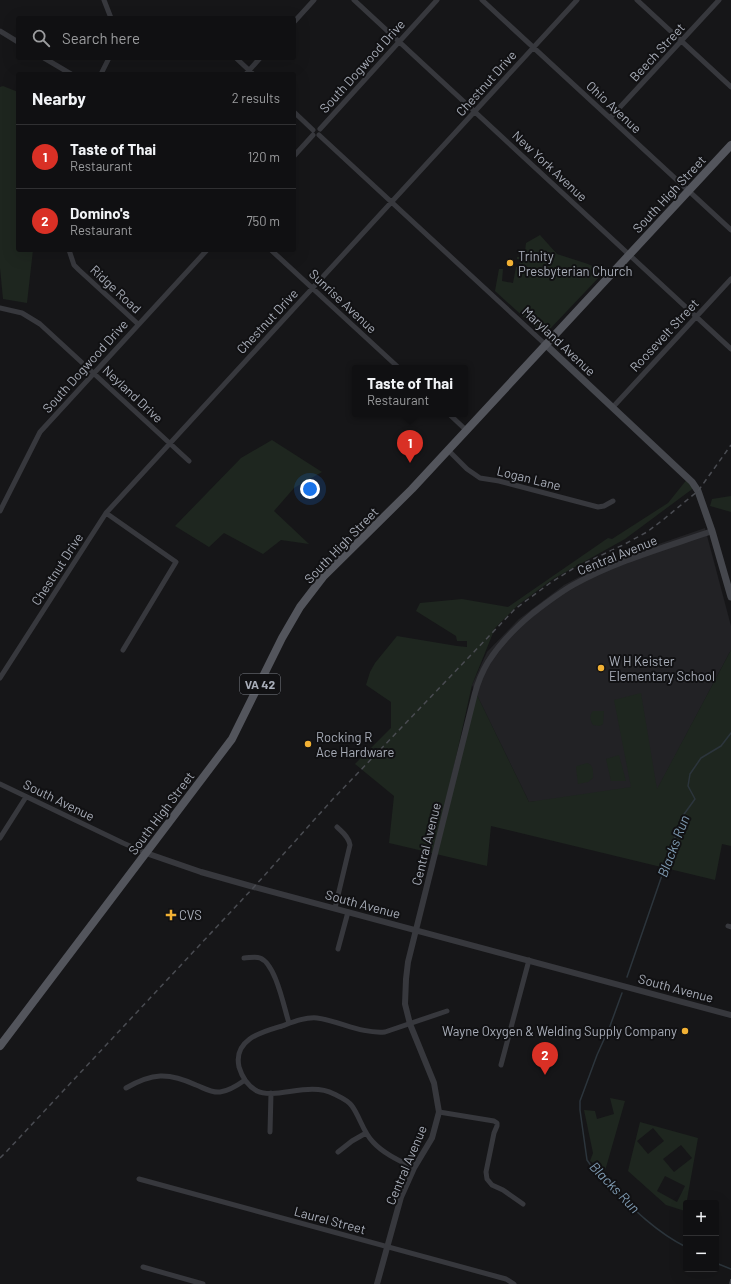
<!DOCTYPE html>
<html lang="en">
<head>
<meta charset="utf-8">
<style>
	:root { --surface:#101012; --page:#19191b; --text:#f1f3f6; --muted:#9c9d9f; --line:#303032; --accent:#d93025 }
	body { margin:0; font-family:Barlow,sans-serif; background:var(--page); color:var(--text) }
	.controls { position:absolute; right:12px; bottom:12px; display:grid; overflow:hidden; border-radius:4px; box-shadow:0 4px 16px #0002 }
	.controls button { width:36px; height:36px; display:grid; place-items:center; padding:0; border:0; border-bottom:1px solid var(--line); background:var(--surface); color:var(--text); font:20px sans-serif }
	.you { position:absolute; left:310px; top:489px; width:14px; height:14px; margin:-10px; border:3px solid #fff; border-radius:50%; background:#1a73e8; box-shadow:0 0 0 6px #1a73e833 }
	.badge { display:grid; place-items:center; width:26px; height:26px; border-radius:50%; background:var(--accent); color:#fff; font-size:13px; font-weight:700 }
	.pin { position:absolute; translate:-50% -33px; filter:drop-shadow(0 1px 2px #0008) }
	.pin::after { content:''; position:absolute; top:21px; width:14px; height:12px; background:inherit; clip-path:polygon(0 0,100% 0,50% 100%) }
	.popup { position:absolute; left:352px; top:365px; width:116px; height:52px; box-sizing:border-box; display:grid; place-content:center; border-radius:4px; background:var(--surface); filter:drop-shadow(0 1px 3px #0005); font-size:13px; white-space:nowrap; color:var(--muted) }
	.popup b { font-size:15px; color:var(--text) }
	.popup::after { content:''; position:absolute; left:50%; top:100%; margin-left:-8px; border:8px solid transparent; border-top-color:var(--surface) }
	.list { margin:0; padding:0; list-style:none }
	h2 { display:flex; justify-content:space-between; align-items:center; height:52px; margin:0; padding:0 16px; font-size:17px }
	h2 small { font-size:13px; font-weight:400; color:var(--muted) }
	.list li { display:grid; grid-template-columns:26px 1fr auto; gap:12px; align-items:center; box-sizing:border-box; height:64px; padding:0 16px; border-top:1px solid var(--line) }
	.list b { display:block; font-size:15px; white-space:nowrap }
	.list p { margin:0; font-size:13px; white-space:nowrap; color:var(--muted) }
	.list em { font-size:13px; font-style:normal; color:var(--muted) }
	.icon { flex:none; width:22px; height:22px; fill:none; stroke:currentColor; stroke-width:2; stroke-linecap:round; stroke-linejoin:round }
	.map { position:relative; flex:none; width:731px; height:1284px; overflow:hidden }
	.search { position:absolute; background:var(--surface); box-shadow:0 4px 16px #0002; left:16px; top:16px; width:280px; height:44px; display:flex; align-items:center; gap:10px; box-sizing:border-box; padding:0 14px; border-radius:4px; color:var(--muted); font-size:15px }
	.panel { position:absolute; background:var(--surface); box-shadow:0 4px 16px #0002; left:16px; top:72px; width:280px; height:180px; border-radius:4px }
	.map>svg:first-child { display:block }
	.built { fill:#222225 }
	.green { fill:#1e261f; fill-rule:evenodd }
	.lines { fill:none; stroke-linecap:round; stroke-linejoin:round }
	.stream { stroke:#2c353c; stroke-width:1.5 }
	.minor { stroke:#37383d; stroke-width:5 }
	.tertiary { stroke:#37383d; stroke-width:6 }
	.secondary { stroke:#45474d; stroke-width:7 }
	.primary { stroke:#53555c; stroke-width:8 }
	.rail { stroke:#4a4c52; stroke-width:1.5; stroke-dasharray:5 4; stroke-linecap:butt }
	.poi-dot { fill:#f2b134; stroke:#111113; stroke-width:1.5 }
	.labels { text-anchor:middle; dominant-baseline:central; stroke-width:4; stroke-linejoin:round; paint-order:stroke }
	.shield { fill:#111113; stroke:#7b7e86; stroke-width:1 }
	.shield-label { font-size:12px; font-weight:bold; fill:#a8adb8 }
	.street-label { font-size:13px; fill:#a8adb8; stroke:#111113 }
	.poi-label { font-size:13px; fill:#a8adb8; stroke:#111113; text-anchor:start }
	.water-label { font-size:14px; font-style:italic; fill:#7f9bb3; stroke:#111113 }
</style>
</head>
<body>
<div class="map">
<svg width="731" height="1284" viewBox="0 0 731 1284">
	<rect width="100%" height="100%" fill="#161618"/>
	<path class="built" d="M705 528 731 626V650L657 790 529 802 472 685 487 652 519 619 564 585 607 562Z"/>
	<path class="green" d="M3 86 18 92V250H33L27 303 3 299 0 268V87Z
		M540 235 557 254 588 264 604 272 548 331 545 332 539 331 495 291 499 269H503L502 281 513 283 516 267H519L520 259H517V257H521L522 251H525L526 243Z
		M272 440 322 472 294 488 274 511 309 544 281 540 263 554 224 533 209 547 175 526 241 458Z
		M688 478 695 487 625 539 553 579 518 605 495 628 472 685 440 829 477 695 529 802 631 787 614 700 641 693 657 789 731 650V846L722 844 715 880 491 826 487 866 389 843 394 796 355 764 391 728V702L366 685 370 672 375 663 397 636 457 646 467 647V641H457L456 636 416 611 420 603 462 599 508 607 608 538 612 539 668 503Z
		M731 496V512L710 506 712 499Z
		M593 711H604L603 724 600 726 593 725C590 720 589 715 593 711Z
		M619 755 626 781H611L606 759Z
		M587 763C594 765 593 772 593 778L588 782 578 784 576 767 577 766Z
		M610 1098 625 1101 605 1171 590 1161 593 1153 584 1110 595 1111 597 1119 614 1114Z
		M640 1122 698 1138 685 1211 666 1205 628 1171ZM653 1128 664 1141 648 1154 637 1141ZM681 1145 692 1158 674 1172 663 1159ZM665 1176 685 1186 677 1202 657 1191Z"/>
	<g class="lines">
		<path class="stream" d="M627 977 682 817 695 799 688 786 690 774 701 758 721 746 731 733
			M622 993 610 1026 597 1055 580 1101V1110L587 1160 594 1170C623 1198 650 1229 686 1247
			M716 1263 731 1269"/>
		<path class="minor" d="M104 0 111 18
			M354 0 731 349
			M482 0 731 230
			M637 0 731 87
			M294 22 314 0
			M0 31 18 42
			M44 58 71 74
			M236 58 253 74
			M101 74 109 58
			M246 74 260 58
			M294 112 313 130
			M610 118 719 0
			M320 129 437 0
			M319 135 546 345
			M294 156 313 135
			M69 250 74 265 79 270 138 324
			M271 250 399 368
			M0 308 22 313 40 324 189 461
			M613 407 731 279
			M449 414 466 430
			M448 450 467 469 480 478 499 481 598 507 604 506 613 501
			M0 511 40 432 207 250
			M106 513 176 562 123 650
			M0 678 106 513 577 0
			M0 784 123 843 146 853
			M0 838 26 797
			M335 908 350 845C349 837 342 832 337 827
			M728 926 731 927
			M338 949 348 912
			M244 958C249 958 255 956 260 958 276 964 284 1008 289 1023
			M501 1065 529 960
			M126 1088C152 1073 168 1072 196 1085 204 1088 211 1093 220 1092 229 1091 238 1085 245 1080
			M439 1112 494 1121 497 1123V1126L494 1133 486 1172 487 1179 492 1185 503 1190 523 1204
			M270 1132 271 1093
			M338 1152 352 1141 366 1133
			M414 1168C400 1161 384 1154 373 1142 363 1132 360 1117 352 1106 348 1100 340 1097 334 1094 309 1081 276 1100 257 1091 248 1086 242 1077 239 1067 233 1039 262 1032 282 1026 293 1022 305 1017 317 1018 340 1021 361 1034 385 1032L447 1011
			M139 1179 506 1279 514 1284
			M143 1267 203 1284"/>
		<path class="tertiary" d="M146 853 201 872 254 887 731 1015
			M377 1284 401 1197 414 1168 432 1138 439 1112 434 1083 410 1024 405 1004 406 979 408 962 475 693C478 682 482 672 488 662 500 643 516 627 533 613 546 603 559 593 573 585 616 561 666 547 712 531"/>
		<path class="secondary" d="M546 345 692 482 698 491 712 531 731 597"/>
		<path class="primary" d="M0 1046 232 739 282 638 300 607 323 577 412 489 731 145"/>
		<path class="rail" d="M0 1158 7 1151 254 887 332 800 515 609 550 583 574 568 623 545 647 532 664 519 698 491 731 445
			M730 1284 731 1279"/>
	</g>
	<g class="poi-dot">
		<circle cx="510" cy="263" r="4"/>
		<circle cx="601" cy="668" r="4"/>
		<circle cx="308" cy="744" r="4"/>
		<path d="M169 909h4v4h4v4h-4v4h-4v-4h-4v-4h4z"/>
		<circle cx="685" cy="1031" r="4"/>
	</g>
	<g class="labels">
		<rect class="shield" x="240" y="674" width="40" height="20" rx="3"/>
		<g class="shield-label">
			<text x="260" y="684">VA 42</text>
		</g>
		<g class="street-label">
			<text transform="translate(657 52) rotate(-47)">Beech Street</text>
			<text transform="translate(362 66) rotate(-48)">South Dogwood Drive</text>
			<text transform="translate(486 83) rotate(-48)">Chestnut Drive</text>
			<text transform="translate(614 107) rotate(43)">Ohio Avenue</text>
			<text transform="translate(550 166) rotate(43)">New York Avenue</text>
			<text transform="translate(669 194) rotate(-47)">South High Street</text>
			<text transform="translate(116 289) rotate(43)">Ridge Road</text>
			<text transform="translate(343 301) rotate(43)">Sunrise Avenue</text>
			<text transform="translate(267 321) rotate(-47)">Chestnut Drive</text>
			<text transform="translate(664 335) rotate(-47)">Roosevelt Street</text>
			<text transform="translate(559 341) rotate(43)">Maryland Avenue</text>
			<text transform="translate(85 366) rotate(-48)">South Dogwood Drive</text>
			<text transform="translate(133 394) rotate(43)">Neyland Drive</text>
			<text transform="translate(529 478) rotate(14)">Logan Lane</text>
			<text transform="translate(341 545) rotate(-46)">South High Street</text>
			<text transform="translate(617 555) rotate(-22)">Central Avenue</text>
			<text transform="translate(57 569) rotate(-57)">Chestnut Drive</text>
			<text transform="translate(59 800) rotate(26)">South Avenue</text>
			<text transform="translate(161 813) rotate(-53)">South High Street</text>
			<text transform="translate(426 844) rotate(-76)">Central Avenue</text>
			<text transform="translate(363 904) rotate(15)">South Avenue</text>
			<text transform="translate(676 988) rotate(15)">South Avenue</text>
			<text transform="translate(406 1165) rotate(-67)">Central Avenue</text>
			<text transform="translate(330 1220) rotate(15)">Laurel Street</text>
		</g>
		<g class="poi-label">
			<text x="518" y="256">Trinity<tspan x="518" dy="15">Presbyterian Church</tspan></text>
			<text x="609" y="661">W H Keister<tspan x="609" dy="15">Elementary School</tspan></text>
			<text x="316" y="737">Rocking R<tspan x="316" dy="15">Ace Hardware</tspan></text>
			<text x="179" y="915">CVS</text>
			<text x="677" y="1031" text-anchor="end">Wayne Oxygen &amp; Welding Supply Company</text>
		</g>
		<g class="water-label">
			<text transform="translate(673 846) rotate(-69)">Blacks Run</text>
			<text transform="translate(615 1187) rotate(46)">Blacks Run</text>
		</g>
	</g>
</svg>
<div class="controls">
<button>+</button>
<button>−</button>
</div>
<div class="you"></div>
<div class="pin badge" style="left:410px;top:463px">1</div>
<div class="popup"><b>Taste of Thai</b>Restaurant</div>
<div class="pin badge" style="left:545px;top:1075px">2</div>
<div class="search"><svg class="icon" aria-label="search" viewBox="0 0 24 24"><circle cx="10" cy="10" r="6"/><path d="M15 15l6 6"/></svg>Search here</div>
<section class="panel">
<h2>Nearby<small>2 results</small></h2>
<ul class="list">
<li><span class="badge">1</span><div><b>Taste of Thai</b><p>Restaurant</p></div><em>120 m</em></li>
<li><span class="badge">2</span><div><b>Domino's</b><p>Restaurant</p></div><em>750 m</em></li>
</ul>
</section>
</div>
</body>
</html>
